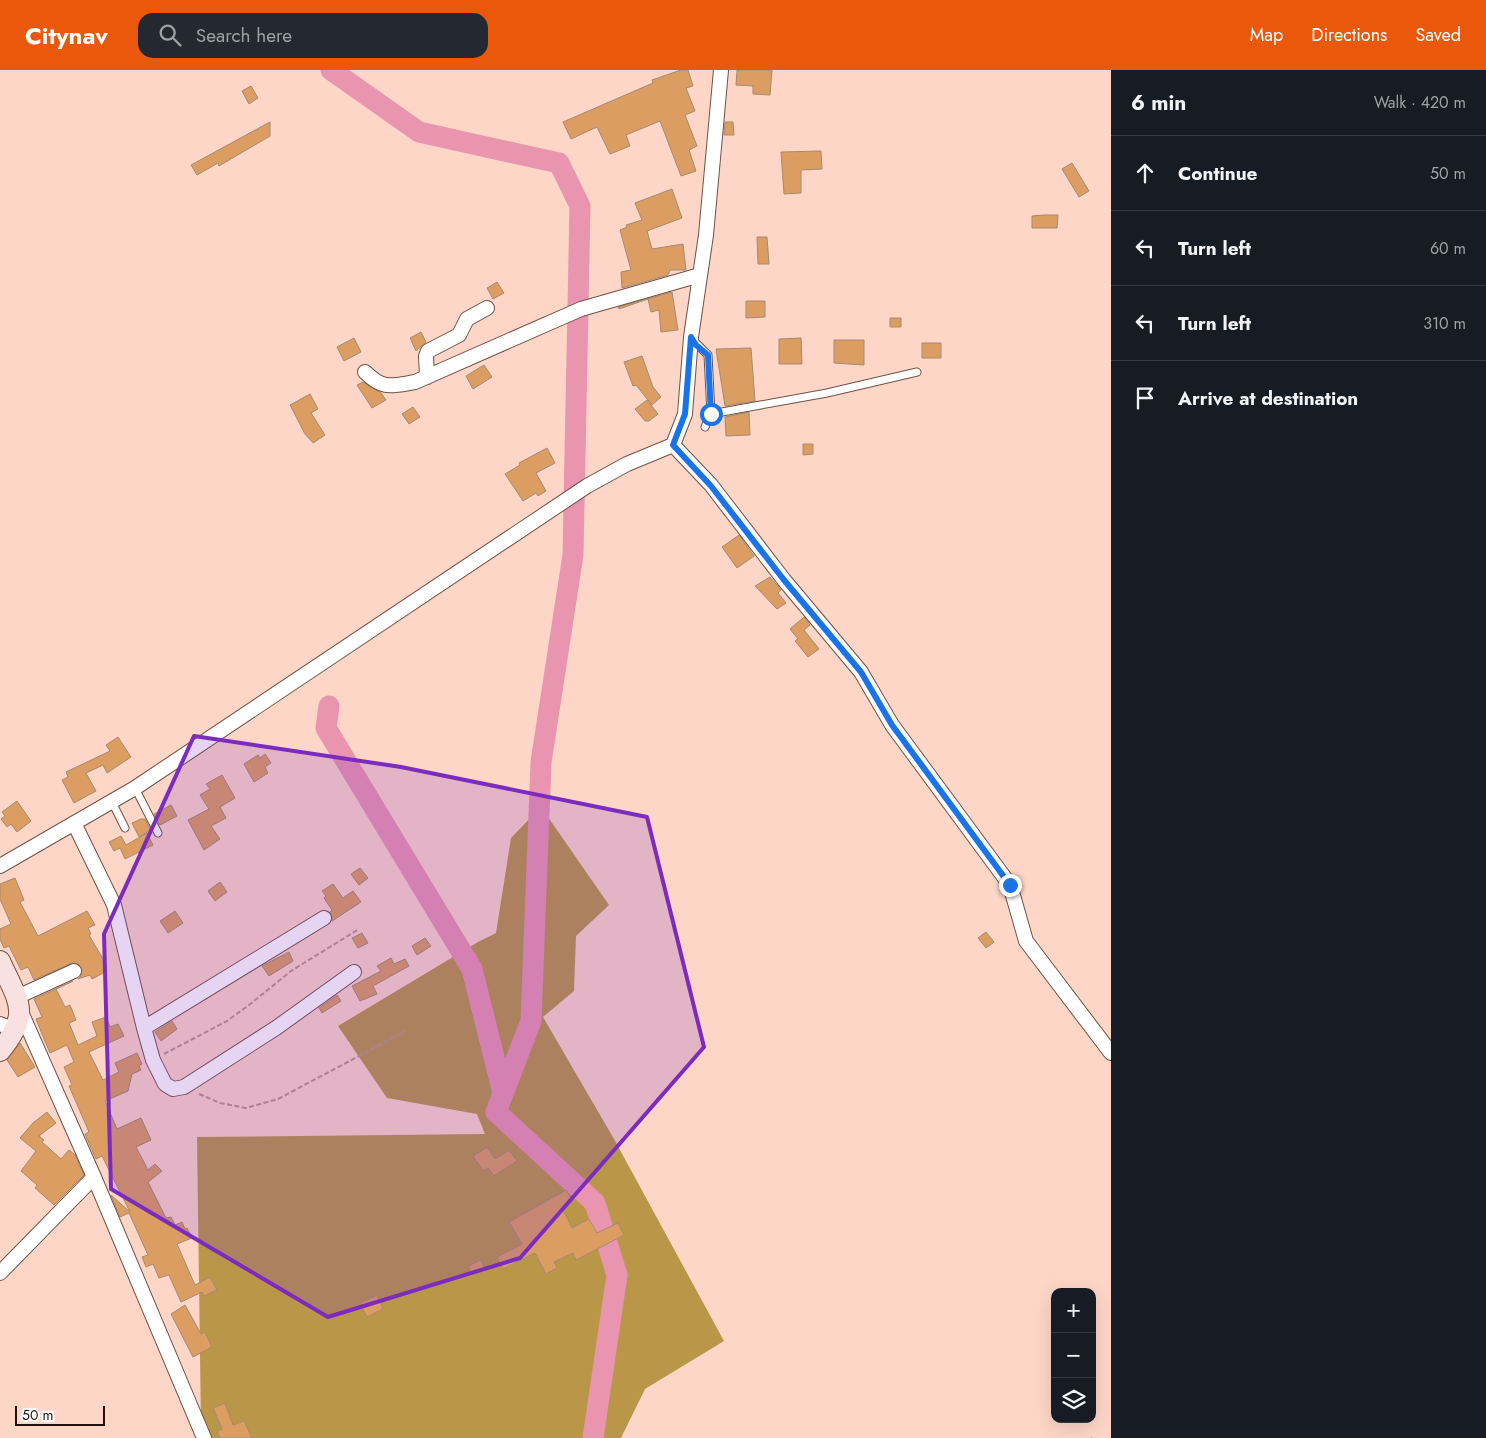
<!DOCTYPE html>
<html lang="en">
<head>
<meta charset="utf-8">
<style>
	:root { --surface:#171b24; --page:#242831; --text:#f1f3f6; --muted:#9ea1a6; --line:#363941; --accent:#ea580c }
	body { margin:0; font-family:Jost,sans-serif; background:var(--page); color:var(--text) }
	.controls { position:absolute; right:15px; bottom:15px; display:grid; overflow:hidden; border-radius:10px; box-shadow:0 5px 20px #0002 }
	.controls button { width:45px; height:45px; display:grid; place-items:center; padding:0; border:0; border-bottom:1px solid var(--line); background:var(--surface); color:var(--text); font:25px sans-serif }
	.scale { position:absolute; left:15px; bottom:12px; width:90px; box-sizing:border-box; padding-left:5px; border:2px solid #20130e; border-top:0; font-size:14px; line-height:18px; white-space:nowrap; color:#20130e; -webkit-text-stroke:4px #fff; paint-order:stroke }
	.stop { position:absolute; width:15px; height:15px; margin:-11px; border:4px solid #1a73e8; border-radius:50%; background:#fff }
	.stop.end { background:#1a73e8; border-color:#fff; box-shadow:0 1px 5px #0008 }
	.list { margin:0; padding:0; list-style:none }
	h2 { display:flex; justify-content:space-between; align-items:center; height:65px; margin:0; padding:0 20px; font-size:21px }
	h2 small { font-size:16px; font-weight:400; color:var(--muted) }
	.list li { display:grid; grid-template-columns:32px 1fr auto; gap:15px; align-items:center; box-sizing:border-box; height:75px; padding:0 20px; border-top:1px solid var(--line) }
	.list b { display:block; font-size:19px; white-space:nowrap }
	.list em { font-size:16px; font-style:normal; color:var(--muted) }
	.icon { flex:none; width:28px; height:28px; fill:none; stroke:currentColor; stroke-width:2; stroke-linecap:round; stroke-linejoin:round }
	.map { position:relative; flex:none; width:1111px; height:1368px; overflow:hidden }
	header { display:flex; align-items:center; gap:30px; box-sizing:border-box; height:70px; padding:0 25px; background:var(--accent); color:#fff }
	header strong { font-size:24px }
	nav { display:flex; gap:28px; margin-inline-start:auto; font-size:18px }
	.search { width:350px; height:45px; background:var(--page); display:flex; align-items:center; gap:12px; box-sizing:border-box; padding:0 18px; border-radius:15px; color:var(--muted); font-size:19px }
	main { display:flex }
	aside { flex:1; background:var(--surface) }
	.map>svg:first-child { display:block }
	.forest { fill:#ba9648 }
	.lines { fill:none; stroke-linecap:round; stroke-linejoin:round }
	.river { stroke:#ea95af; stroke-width:21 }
	.building { fill:#db9d62; stroke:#a68a71 }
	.lane-casing { stroke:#715144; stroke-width:9 }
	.street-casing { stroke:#715144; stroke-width:16 }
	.secondary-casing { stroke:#715144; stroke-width:22 }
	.path { stroke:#b6978c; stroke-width:2; stroke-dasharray:5 2.5; stroke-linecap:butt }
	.lane { stroke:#fff; stroke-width:7 }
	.street { stroke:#fff; stroke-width:14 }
	.secondary { stroke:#f8e1e0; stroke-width:20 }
	.route { stroke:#1a73e8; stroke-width:6 }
	.marked { fill:#7b2cbf; fill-opacity:0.2; stroke:#7b2cbf; stroke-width:4; stroke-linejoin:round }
</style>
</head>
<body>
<header>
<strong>Citynav</strong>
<div class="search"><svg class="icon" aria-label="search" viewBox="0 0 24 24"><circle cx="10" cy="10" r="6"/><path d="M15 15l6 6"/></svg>Search here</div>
<nav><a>Map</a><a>Directions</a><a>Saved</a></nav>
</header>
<main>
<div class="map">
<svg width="1111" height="1368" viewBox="0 0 1111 1368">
	<rect width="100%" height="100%" fill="#fdd6c7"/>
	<path class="forest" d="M541 737 609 835 576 866 574 921 543 947 614 1069 724 1271 645 1319 621 1368H205L201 1358 197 1067 485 1064 477 1044 387 1028 338 956 478 872 496 863 511 768Z"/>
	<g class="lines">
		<path class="river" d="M331 0 419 62 559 93 580 136 573 485 541 692 531 951 496 1042 595 1133 617 1205 593 1368
			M329 636 326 658 472 899 503 1023"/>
	</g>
	<path class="building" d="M681 0H688L693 16 686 18 695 41 685 45 697 76 689 80 696 101 681 106 660 51 626 65 630 76 610 84 597 57 571 69 563 52 653 13 652 10Z
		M737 0H772L770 25 753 24V16L736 15Z
		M251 16 258 28 249 34 242 21Z
		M270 52V66L219 96 218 93 197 105 191 95Z
		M725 52H733L734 65H724Z
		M821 81 822 99 801 100V123L784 124 781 82Z
		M1072 93 1089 121 1079 127 1062 99Z
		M672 119 682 148 647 161 652 179 683 174 686 200H670L668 205 622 218 621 202 631 200 620 160 627 157 626 155 642 150 635 133Z
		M1044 145H1058L1057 158H1032V146Z
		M757 167H767L769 194H758Z
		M497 212 504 223 493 229 487 218Z
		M672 222 678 260 661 262 659 240 651 242 648 229 619 239 618 237Z
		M746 231H765V247L746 248Z
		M890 248H901V257H890Z
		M421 262 426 272 416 281 410 268Z
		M354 268 361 282 344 291 337 277Z
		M801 268 802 294H779V269Z
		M834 270H864V295L834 293Z
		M922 273H941V288H922Z
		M751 278 755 331 725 336 716 279Z
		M642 286 653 317 661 327 652 335 636 315 633 316 624 292Z
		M484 295 492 307 473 319 466 306Z
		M363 312 381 323 386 330 372 338 357 315Z
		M310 324 318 339 311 343 325 365 313 373 305 364 290 335Z
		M647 330 658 344 649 351H645L635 339Z
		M413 337 420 347 409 354 402 344Z
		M749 342 750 365 726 366 725 347Z
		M803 374H813V384L803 385Z
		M547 378 555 393 536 403 546 421 538 426 536 423 523 431 505 404 520 395 519 393Z
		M739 465 754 486 737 498 722 477Z
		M770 507 781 520 778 523 786 533 777 539 755 516Z
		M804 547 810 555 804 560 819 579 808 587 795 571 798 569 790 559Z
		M118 667 131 687 107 703 103 695 86 703 96 721 74 733 62 710 68 707 66 702 110 681 106 675Z
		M265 684 271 693 265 697 268 703 254 712 244 694 258 685 260 688Z
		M222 705 235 728 220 737 226 748 211 756 220 769 204 780 188 750 209 739 200 725 210 719 206 714Z
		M17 731 31 751 17 762 11 754 7 757 1 749 5 746 2 742Z
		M171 735 177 746 160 755 154 744Z
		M141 749H145L151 760 139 767 132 753Z
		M147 763 153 775 125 789 120 778 114 781 109 772 121 766 126 775Z
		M360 798 368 808 359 815 351 804Z
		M15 808 24 830 20 832 38 866 87 841 95 855 88 858 91 864 89 865 106 894 104 895 107 901 92 909 90 905 78 909 81 906 82 898 74 892 34 910 28 897 21 900 9 876 4 878 0 869V859L11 854 0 829V814Z
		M220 812 227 822 215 831 208 821Z
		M333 814 343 828 353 821 361 832 332 851 330 842 332 840 324 828 326 826 322 821Z
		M175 841 183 853 168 863 160 851Z
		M986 862 994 872 986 878 978 868Z
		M362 863 368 873 358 878 352 868Z
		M425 868 431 876 417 885 412 876Z
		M289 882 293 891 269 906 262 896Z
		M391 888 394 894 405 889 409 896 373 916 377 924 360 931 352 916 381 901 377 896Z
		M73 911 56 919 65 937 70 935 76 950 69 953 78 975 97 966 92 952 106 947 110 957 118 954 124 966 89 982 103 1010 119 1002 115 993 137 983 142 994 139 996 141 1000 132 1004 128 1021 105 1031 117 1059 141 1048 151 1070 136 1077 148 1100 155 1094 162 1101 148 1112 166 1148 171 1147 175 1155 182 1152 185 1159 187 1158 192 1168 177 1174 195 1215 210 1207 217 1220 204 1226 202 1222 181 1232 169 1205 159 1208 153 1194 146 1197 142 1187 148 1185 129 1143 120 1147 111 1125 130 1142 102 1086 96 1089 85 1064 89 1062 69 1016 72 1015 64 997 74 992 67 975 50 983 44 969 36 949 42 947 34 929Z
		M337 925 341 931 322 943 319 938Z
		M172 951 177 959 161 971 155 962Z
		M20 973 35 997 18 1007 7 990Z
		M47 1042 56 1053 39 1066 44 1070 42 1072 61 1089 69 1080 75 1085 84 1105 54 1135 35 1118 37 1115 21 1101 36 1081 20 1068 33 1053Z
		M487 1077 495 1089 509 1080 517 1091 494 1106 488 1098 483 1101 473 1086Z
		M566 1120 573 1132 562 1138 572 1158 589 1149 597 1163 618 1153 624 1165 576 1190 573 1183 554 1192 557 1198 546 1204 535 1183 503 1199 497 1187 522 1174 509 1152Z
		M481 1190 485 1199 472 1205 468 1196Z
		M377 1225 383 1239 367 1247 360 1233Z
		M185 1235 201 1264 205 1262 212 1277 193 1287 171 1244Z
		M225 1333 233 1355 244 1351 252 1368H220L217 1361 222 1359 213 1338Z"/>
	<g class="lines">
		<g class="lane-casing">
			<path id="lane" d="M693 270 708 285 711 344 705 357
				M711 344 827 323 917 302
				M135 718 158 763
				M112 732 125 758"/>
		</g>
		<g class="street-casing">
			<path id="street" d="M365 302C383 320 391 316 415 312L581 239 700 205
				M427 307 426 286 428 281 459 265 467 249 487 238
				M673 375 711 415 784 510 861 602 892 655 1010 815 1026 871 1111 983
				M74 753 114 835 144 958 153 990 165 1014 173 1019 184 1017 276 958 354 902
				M0 796 135 718 587 416 627 394 673 375 685 344 691 267 706 165 721 0
				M17 927 74 901
				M21 942 94 1107 204 1368
				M0 954 15 960
				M144 958 324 848
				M0 1203 94 1107"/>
		</g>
		<g class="secondary-casing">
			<path id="secondary" d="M0 891C18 931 32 943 0 981"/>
		</g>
		<path class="path" d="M164 984 227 951 249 935 291 901 359 859
			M199 1024 220 1033 246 1038 278 1029 406 961
			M1091 1368H1092"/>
		<use href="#lane" class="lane"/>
		<use href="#street" class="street"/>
		<use href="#secondary" class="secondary"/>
	</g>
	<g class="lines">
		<path class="route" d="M711 344 708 285 696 275 691 267 685 344 673 375 711 416 784 510 861 602 892 655 1010 815"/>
	</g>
	<path class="marked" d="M194 666 401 697 647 747 704 977 520 1188 328 1247 111 1119 104 864Z"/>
</svg>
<div class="controls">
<button>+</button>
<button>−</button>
<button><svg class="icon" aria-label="layers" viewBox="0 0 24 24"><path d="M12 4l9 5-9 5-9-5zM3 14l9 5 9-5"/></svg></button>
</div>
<div class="scale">50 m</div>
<div class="stop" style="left:711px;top:344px"></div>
<div class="stop end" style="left:1010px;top:815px"></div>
</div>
<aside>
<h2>6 min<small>Walk · 420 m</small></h2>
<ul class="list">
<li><svg class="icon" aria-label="ahead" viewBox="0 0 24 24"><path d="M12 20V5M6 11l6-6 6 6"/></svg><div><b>Continue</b></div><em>50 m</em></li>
<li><svg class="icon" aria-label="left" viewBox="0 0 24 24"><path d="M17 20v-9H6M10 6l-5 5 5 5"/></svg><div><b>Turn left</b></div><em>60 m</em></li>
<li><svg class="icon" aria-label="left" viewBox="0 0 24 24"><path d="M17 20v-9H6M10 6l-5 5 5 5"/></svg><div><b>Turn left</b></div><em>310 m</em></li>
<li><svg class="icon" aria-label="arrive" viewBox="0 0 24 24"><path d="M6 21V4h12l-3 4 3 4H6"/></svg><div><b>Arrive at destination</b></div></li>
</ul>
</aside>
</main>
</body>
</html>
